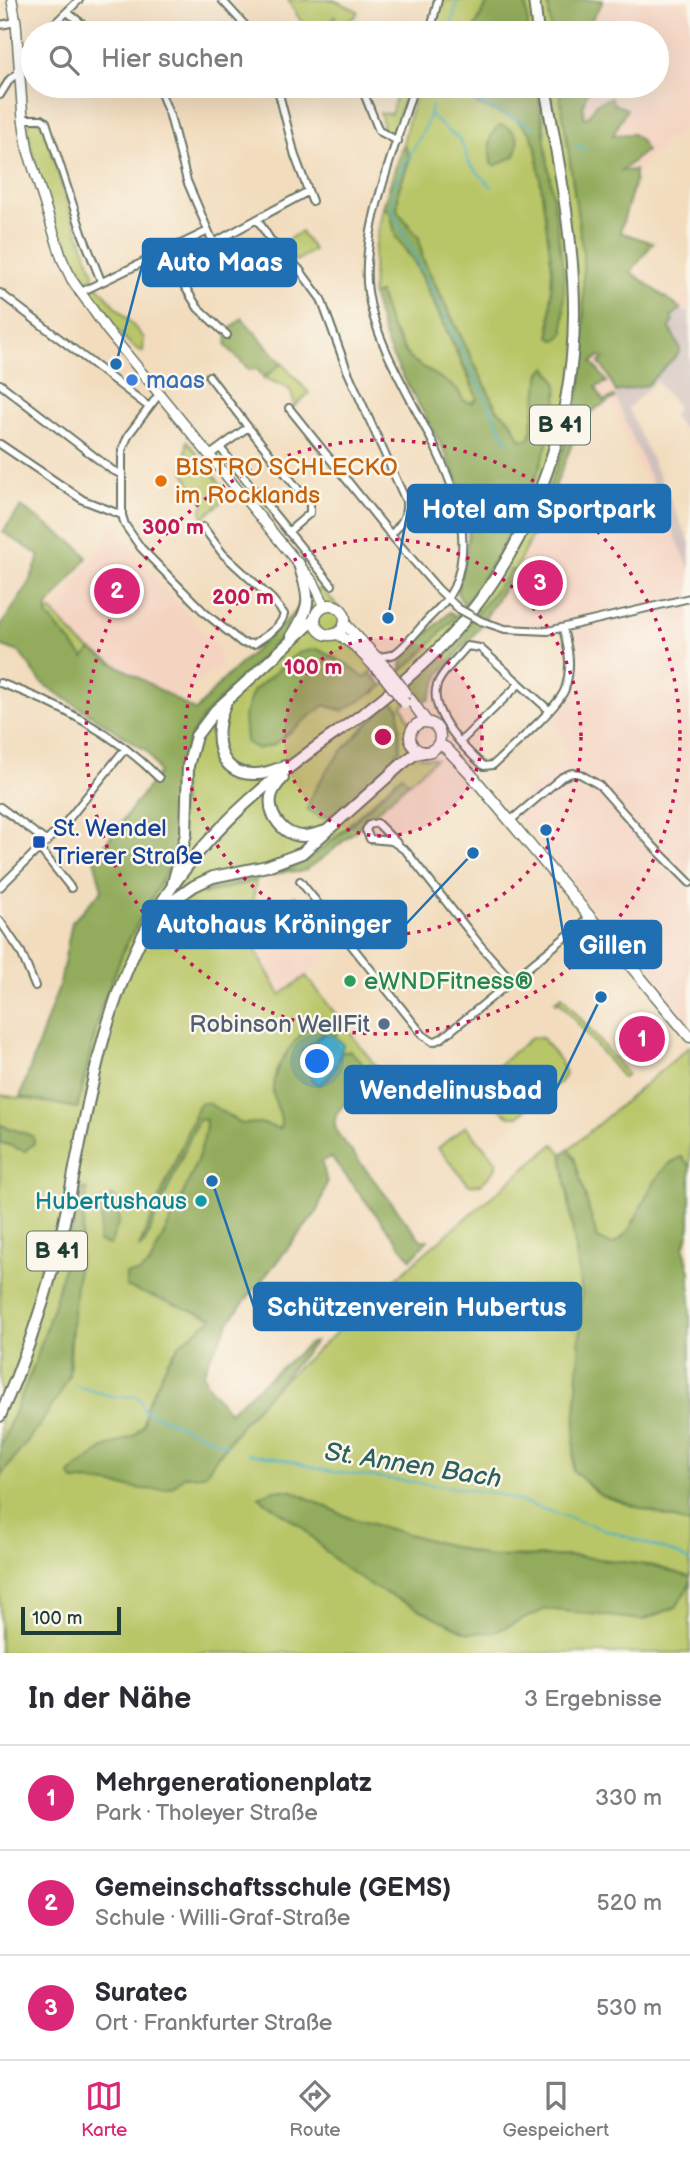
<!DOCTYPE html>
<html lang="de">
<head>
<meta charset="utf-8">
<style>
	:root { --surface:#fff; --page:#f7f7f7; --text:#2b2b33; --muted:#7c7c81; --line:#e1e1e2; --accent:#db2777 }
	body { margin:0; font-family:"Balsamiq Sans",sans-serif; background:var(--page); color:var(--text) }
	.scale { position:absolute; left:21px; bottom:18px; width:100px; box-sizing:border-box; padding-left:7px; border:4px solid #1f3d34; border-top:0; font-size:19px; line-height:24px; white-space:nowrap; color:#1f3d34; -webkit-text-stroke:5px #fbf7ec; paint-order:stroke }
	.you { position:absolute; left:318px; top:1062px; width:24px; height:24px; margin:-18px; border:5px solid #fff; border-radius:50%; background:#1a73e8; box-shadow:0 0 0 10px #1a73e833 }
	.badge { display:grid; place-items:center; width:46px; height:46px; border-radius:50%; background:var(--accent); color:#fff; font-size:23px; font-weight:700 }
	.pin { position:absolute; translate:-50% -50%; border:4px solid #fff; box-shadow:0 2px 7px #0006 }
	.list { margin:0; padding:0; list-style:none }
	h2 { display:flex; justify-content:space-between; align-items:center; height:91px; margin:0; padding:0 28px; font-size:30px }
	h2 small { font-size:23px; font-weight:400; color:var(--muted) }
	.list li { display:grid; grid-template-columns:46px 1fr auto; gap:21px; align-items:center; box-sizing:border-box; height:105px; padding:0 28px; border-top:2px solid var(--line) }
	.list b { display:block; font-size:26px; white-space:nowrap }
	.list p { margin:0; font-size:23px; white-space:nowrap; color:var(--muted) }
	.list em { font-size:23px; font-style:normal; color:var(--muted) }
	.icon { flex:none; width:38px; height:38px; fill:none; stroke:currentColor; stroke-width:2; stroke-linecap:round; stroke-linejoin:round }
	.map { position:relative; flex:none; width:690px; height:1653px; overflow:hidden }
	.search { position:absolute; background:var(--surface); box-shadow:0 7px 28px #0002; left:21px; right:21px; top:21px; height:77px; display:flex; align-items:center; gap:18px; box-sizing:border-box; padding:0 24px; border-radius:38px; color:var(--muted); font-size:26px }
	.sheet { height:406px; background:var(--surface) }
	nav { display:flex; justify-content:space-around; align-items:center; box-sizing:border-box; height:98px; border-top:2px solid var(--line); background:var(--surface); font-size:19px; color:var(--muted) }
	nav a { display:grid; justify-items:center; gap:4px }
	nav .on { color:var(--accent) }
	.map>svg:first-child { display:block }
	.built { fill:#f4d3c1; fill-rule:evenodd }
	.industrial { fill:#d0c0bc }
	.green { fill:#b9c668; stroke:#6c824e; stroke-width:2 }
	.forest { fill:#92ab5c; stroke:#587448; stroke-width:2 }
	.water { fill:#44b1c1; stroke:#32777a; stroke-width:2 }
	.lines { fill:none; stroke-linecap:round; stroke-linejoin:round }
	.stream { stroke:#44b1c1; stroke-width:2 }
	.minor-casing { stroke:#697564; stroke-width:10 }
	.secondary-casing { stroke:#697564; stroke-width:12 }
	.primary-casing { stroke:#697564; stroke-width:13 }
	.trunk-casing { stroke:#697564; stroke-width:14 }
	.minor { stroke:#fff; stroke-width:6 }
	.secondary { stroke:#fff; stroke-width:9 }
	.primary { stroke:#fff; stroke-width:10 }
	.trunk { stroke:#fff; stroke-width:10 }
	.minor-bridge-casing { stroke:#697564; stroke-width:10; stroke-linecap:butt }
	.primary-bridge-casing { stroke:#697564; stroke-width:13; stroke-linecap:butt }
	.minor-bridge { stroke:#fff; stroke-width:6 }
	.primary-bridge { stroke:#fff; stroke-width:10 }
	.ring { fill:none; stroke:#c2185b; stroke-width:3.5; stroke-dasharray:3.5 7 }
	.shop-dot { fill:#3f7fe0; stroke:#fbf7ec; stroke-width:2.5 }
	.food-dot { fill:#e8710a; stroke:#fbf7ec; stroke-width:2.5 }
	.transit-dot { fill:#1a4fb4; stroke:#fbf7ec; stroke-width:2.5 }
	.leisure-dot { fill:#2e9e5b; stroke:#fbf7ec; stroke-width:2.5 }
	.service-dot { fill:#5c6f8a; stroke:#fbf7ec; stroke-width:2.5 }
	.culture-dot { fill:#0f9aa8; stroke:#fbf7ec; stroke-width:2.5 }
	.labels { text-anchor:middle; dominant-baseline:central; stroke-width:5; stroke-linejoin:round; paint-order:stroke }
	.shield { fill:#fbf7ec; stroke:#61756b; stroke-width:2 }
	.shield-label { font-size:23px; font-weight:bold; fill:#1f3d34 }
	.shop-label { font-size:24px; fill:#366cbe; stroke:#fbf7ec; text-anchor:start }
	.food-label { font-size:24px; fill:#c56008; stroke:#fbf7ec; text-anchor:start }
	.transit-label { font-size:24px; fill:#164399; stroke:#fbf7ec; text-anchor:start }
	.leisure-label { font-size:24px; fill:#27864d; stroke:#fbf7ec; text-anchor:start }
	.service-label { font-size:24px; fill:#4e5e75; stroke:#fbf7ec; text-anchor:end }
	.culture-label { font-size:24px; fill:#0d838f; stroke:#fbf7ec; text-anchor:end }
	.water-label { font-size:26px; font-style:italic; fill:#2a605e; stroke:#fbf7ec }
	.centre { fill:#c2185b; stroke:#fbf7ec; stroke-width:3.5 }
	.ring-label { font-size:21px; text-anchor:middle; font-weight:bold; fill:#c2185b; stroke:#fbf7ec; stroke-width:5; stroke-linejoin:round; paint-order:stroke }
	.leader { fill:none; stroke:#1f6fb2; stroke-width:2.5 }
	.callout-dot { fill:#1f6fb2; stroke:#fbf7ec; stroke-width:2.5 }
	.callout { fill:#1f6fb2; stroke:#1f6fb2; stroke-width:2.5 }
	.callout-label { font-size:26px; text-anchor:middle; font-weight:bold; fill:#fff }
</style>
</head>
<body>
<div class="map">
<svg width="690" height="1653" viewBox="0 0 690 1653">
	<rect width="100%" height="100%" fill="#fbf7ec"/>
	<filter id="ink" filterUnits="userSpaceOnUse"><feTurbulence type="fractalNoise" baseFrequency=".0143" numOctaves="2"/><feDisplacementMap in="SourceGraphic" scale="14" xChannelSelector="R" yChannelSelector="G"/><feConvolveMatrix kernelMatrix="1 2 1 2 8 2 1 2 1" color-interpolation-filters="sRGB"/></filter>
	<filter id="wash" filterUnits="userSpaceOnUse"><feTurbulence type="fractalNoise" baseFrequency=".00686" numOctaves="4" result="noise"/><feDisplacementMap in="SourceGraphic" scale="28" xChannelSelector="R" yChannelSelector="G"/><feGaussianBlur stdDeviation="1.57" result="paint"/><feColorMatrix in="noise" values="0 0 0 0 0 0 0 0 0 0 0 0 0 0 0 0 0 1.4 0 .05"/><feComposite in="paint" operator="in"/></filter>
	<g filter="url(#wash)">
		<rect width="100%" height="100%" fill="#f2dcbd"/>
		<path class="built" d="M603 0H682L684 10 690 11V127L659 144 661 149 651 154 640 171H635V181L620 232 653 243 631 272 677 305 690 287V308L685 313 681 309 607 373 616 392V399L690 570V1025L511 809 567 754 553 719 579 688 580 671 565 631 528 636 478 630 513 575 540 519 564 468 581 421 598 407 615 398 613 396 603 401 596 387 607 382 592 363 591 250 633 134 613 136 627 109 614 104 611 98 588 119 584 117 583 106 589 86H657V33H595V28L588 26 591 19 600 11ZM611 402 657 507 578 540 557 494 558 486 583 422Z
			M116 520 127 542 151 572 219 650 220 666 182 695 180 693 175 697 106 660 81 643 51 610 96 555Z
			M319 912 342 941 306 976 280 996 254 947 299 926Z"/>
		<path class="industrial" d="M690 308V436L673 417 677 406 656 381 628 408 690 543V570L616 399V392L607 373 681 309 685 313Z"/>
		<path class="green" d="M288 0H334L358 11 355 17 338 24 334 15V19L324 24 326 29 316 33H308Z
			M438 0H489L472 33H430Z
			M526 0H548L551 33H528Z
			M399 86H408L395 127 388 133 380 127 383 124 380 113 391 114Z
			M417 86H458L478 105 516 119 530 132 536 147 552 268 550 336 559 339 544 126 537 86H559L583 253 584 328 580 387 563 451 546 495 551 497 515 570H510C482 610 449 646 414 680L413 688 417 694 402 706 410 722 407 739 413 751 421 757 436 759 408 783 401 776 321 850 299 864 272 873 223 882 204 894 256 881 253 900 246 913 254 947 280 995 306 976 382 1074 366 1087 360 1084 361 1061 350 1051 341 1053 343 1044 335 1037 337 1033 324 1023 313 1022 273 1092 282 1119 280 1129 260 1123 242 1124 208 1104 197 1109 139 1247 144 1244 196 1124 200 1119 207 1120C204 1160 167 1226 150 1265L139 1273 214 1318 181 1343 168 1361 146 1407 144 1424 134 1436 102 1449 74 1481 89 1480 158 1490 219 1456 241 1425 266 1396 428 1250 554 1144 562 1154 582 1294 573 1470 600 1495 690 1524V1577L654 1566 575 1556 490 1557 350 1518 290 1490H273L259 1497 302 1527 339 1564 495 1632 545 1608 643 1620 676 1607 690 1584V1653H518L507 1650 486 1653H0V1477L41 1423 69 1376 81 1190 57 1294 35 1363 0 1447V1142L25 1151 33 1136 0 1125V1095L78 1107 101 1008 182 803 181 766 189 740 203 717 285 634 291 616 321 587 384 661 364 678 347 664 311 713 325 705 333 708 374 693 417 658 456 616 494 563 517 522 550 435 541 372 530 438 521 441 511 421 497 410 423 259 419 238 397 210 399 189 410 158 403 143Z
			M32 120 41 122 43 125 69 208 94 273 93 278 80 285C56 240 36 177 27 127Z
			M383 207 390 212 396 237 415 263 478 399 471 404 463 400 457 389 409 358 390 326 379 293 372 295 374 253Z
			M301 232 314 250 296 261 278 245Z
			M97 285 144 338 143 352C124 346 101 306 89 288Z
			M282 363 309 393 294 407C293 382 282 387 264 378Z
			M187 441 223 487 224 500 204 517 201 513 204 503 184 473Z
			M51 610 81 643 91 650 84 658 46 615Z
			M295 896 307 910 282 932 269 917Z
			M562 996 627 1074 623 1078 559 1001 557 1003 555 1001Z
			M651 1016 662 1029 663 1037 634 1063H630L614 1045Z
			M532 1037 542 1038 560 1061 566 1073 560 1082 518 1116H510C499 1110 482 1092 482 1079Z
			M690 1046V1167L682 1157C655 1165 643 1208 629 1230 625 1236 618 1240 612 1245L597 1239 574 1157 569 1149Z
			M466 1126 497 1162 495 1170 481 1184 469 1185 438 1148Z"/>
		<path class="forest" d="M489 0H526L528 33H472Z
			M548 0H603C599 12 592 15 589 25L595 28V33H551Z
			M458 86H537L564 275V333L559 339 554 340 550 336 552 268 536 148 530 132 516 119 478 105Z
			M559 86H589L583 106 584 117 587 118 597 103 611 97 614 104 627 109 613 135 633 134 641 141 646 151 621 171 635 170V181L620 232 653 243 631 272 681 309 671 317 673 320 670 328 680 349 679 353 647 385 616 392 607 373 599 363 604 358 600 356 592 362 607 382 596 387 603 401 614 396 615 398 598 407 581 421 551 497H547L546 495 563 451 580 387 584 328 583 253Z
			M500 125C518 130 521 140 515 156L495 166 491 164C490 149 486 135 500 125Z
			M403 143 410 158 399 189 397 210 419 238 423 260 497 409 511 421 521 440 530 438 541 372 547 367C550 372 554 377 556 381 560 393 555 408 553 419 539 488 505 548 464 605L457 593C462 570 469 549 468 525 464 468 414 403 390 351 382 333 378 313 372 295L379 293 390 326 409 358 457 389 463 400 471 403 477 399 469 377 415 263 396 237 390 212 383 207Z
			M242 318 282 363 264 378 257 369 249 370 226 346 227 332Z
			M21 507 79 547 87 558 47 608V615L84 658 91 650 196 711 220 683 291 616 285 634 203 717 189 740 181 766 179 838 174 858 125 947 101 1008 77 1108 20 1097 60 983 72 922 102 890 94 859 159 772 148 752 43 684 19 652 0 645V627L27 587 40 556 3 532Z
			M510 570H515L478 630 440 674 429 700 425 701 413 688 414 680C449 646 482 610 510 570Z
			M450 612 456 616 417 658 401 671 402 657Z
			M317 649 347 664 364 678 371 673 383 686 343 711 325 705 273 745 257 749 246 742 244 717 253 691 298 653Z
			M391 700 399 708 400 749 386 768 333 817H320L307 809C319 768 362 730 391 700Z
			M402 775 408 783C392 797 315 871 299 872 295 873 291 871 288 871L202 894C227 872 269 879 299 864 332 848 374 801 402 775Z
			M313 1022 324 1023 337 1034 335 1037 325 1033 319 1036 301 1057 313 1081 328 1079 341 1053 350 1051 361 1061 360 1084 366 1087C350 1101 326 1111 338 1134L421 1240H428L411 1259 331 1157 322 1162 327 1183 317 1212 232 1317 211 1355 203 1374 207 1384 229 1412 310 1343 315 1342 241 1425 204 1475 183 1476C180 1480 176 1485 172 1487 151 1496 101 1479 74 1481L69 1474 102 1449 134 1436 144 1424 146 1407 168 1361 181 1343 213 1318 126 1287V1274L139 1273 150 1264C165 1230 207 1154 206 1120L200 1119 196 1124 144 1244 139 1248 197 1109 200 1103H208L242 1124 260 1123 280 1129C284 1112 274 1107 273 1092 271 1066 296 1039 313 1022Z
			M0 1125 33 1136 34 1143 25 1151 0 1142Z
			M569 1149 574 1157 597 1238 612 1245C618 1241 625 1236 629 1230 643 1208 654 1166 682 1157L690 1167V1226L684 1248 690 1272V1524L600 1495 573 1470 582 1294 562 1154Z
			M84 1188 87 1191 70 1339 69 1375 61 1392 41 1423 0 1477V1447L35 1363 57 1294 81 1190Z
			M113 1196 118 1201 119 1221 110 1245 98 1242 104 1199Z
			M273 1490H290L350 1518 490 1557 575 1556 654 1566 690 1577V1584L676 1607 643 1620 546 1609 495 1632 468 1633 375 1588 339 1564 302 1527 259 1497Z"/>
		<path class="water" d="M325 1033 335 1037 343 1044C340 1060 333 1077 319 1085L313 1081 301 1057 302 1051Z"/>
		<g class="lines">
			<path class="stream" d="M449 33 458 0
				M442 86 447 90
				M449 91 534 127
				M433 100 437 86
				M432 106C430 113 428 120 425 127 413 155 389 178 392 210L507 441
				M429 114 450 133 457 136 465 150 468 162 492 187
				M576 145 586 150
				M73 1385 115 1397 136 1396 140 1399 143 1410 226 1445
				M248 1454 281 1459 327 1471 495 1493 675 1553 690 1562"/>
		</g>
	</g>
	<g filter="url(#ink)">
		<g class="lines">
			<g class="minor-casing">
				<path id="minor" d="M222 0 252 33
					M67 12 94 33
					M0 25 16 22
					M45 33 79 0
					M430 33 438 0
					M18 51 33 45
					M158 86 170 116 187 181 213 242
					M277 86 295 156 312 201
					M361 86 379 131 398 141
					M0 95 10 79 20 72
					M23 119H42L46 122 82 233 101 281
					M257 219 271 241 299 269 321 299 347 370 406 501C407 517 402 523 391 535
					M164 253 198 308 227 335
					M171 266 307 192
					M0 293 149 407
					M79 293 208 231
					M209 376 248 427 210 455
					M0 384 112 470 121 474
					M160 393 129 434 122 450V515L125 525 141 548 205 613 242 643 254 644C265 636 281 628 284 614L273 600 223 554 203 527
					M289 408 391 535 438 589 459 609
					M248 427 310 504V513L288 532
					M0 444 83 500 122 515
					M221 449 332 585
					M481 621 505 629 548 631 690 598
					M378 657C382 656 390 656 394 654 404 648 419 629 427 620 437 610 448 600 454 587 494 490 381 387 368 292 359 232 397 145 414 86
					M0 683C57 703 117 735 159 778
					M549 710 480 648 467 646C458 658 442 671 437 685 428 711 465 750 484 766L493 765C509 750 559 707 565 689 572 667 569 650 563 629
					M461 741 519 684
					M0 807 47 842
					M510 821 562 777 572 773 580 774 599 785 653 846 690 883
					M397 843 377 823 369 825 366 830 370 839 392 841 406 851 480 945 512 981
					M40 849 71 888
					M300 881 423 1035 433 1042 442 1038 590 917
					M0 887 67 821 125 749
					M0 921 21 952 35 986"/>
			</g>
			<g class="secondary-casing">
				<path id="secondary" d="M12 0 16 22 23 119 28 151 62 259 72 280 107 330 314 583 325 606"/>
			</g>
			<g class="primary-casing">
				<path id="primary" d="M315 620a15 15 0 1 1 30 0a15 15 0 1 1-30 0Z
					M345 624 389 671
					M338 634 355 646 383 675
					M410 699 426 721
					M410 737a15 15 0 1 1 30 0a15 15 0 1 1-30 0Z
					M438 744 446 748 469 772 690 1037"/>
			</g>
			<g class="trunk-casing">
				<path id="trunk" d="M534 0 538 33
					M292 636C312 604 310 600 299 564
					M225 705C213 731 215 774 253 774 264 775 274 770 285 766
					M283 778C278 783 273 789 271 797 268 816 284 836 303 836 311 836 319 833 326 831
					M173 883 186 834 188 766 196 736 215 711 315 619
					M160 910 194 886 213 877 267 866 302 853 402 764 415 754 424 752
					M0 1416C26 1358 46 1298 61 1236 86 1126 96 1014 154 915 190 853 242 802 299 760 323 741 349 725 373 706 397 687 421 667 442 645 526 558 574 434 574 313 574 236 558 161 545 86"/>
			</g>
			<use href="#minor" class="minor"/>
			<use href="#secondary" class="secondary"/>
			<use href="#primary" class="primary"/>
			<use href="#trunk" class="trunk"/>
			<g class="minor-bridge-casing">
				<path id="minor-bridge" d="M459 609 481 621"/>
			</g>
			<g class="primary-bridge-casing">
				<path id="primary-bridge" d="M389 671 406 693
					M383 675 405 703"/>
			</g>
			<use href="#minor-bridge" class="minor-bridge"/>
			<use href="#primary-bridge" class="primary-bridge"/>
		</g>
	</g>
	<circle cx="383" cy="737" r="99" fill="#c2185b" fill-opacity=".12"/>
	<g class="ring">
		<circle cx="383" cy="737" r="99"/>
		<circle cx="383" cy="737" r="198"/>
		<circle cx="383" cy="737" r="297"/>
	</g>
	<circle class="shop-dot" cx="132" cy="380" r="7"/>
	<circle class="food-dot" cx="161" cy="481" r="7"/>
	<rect class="transit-dot" x="32" y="835" width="14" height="14" rx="3.5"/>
	<circle class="leisure-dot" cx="350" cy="981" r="7"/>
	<circle class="service-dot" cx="384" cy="1024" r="7"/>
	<circle class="culture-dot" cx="201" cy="1201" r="7"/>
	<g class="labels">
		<g class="shield">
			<rect x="530" y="405.5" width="60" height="39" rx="5"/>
			<rect x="27" y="1231.5" width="60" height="39" rx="5"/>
		</g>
		<g class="shield-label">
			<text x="560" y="425">B 41</text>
			<text x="57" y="1251">B 41</text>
		</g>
		<g class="shop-label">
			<text x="146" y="380">maas</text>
		</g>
		<g class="food-label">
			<text x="175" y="467">BISTRO SCHLECKO<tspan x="175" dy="28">im Rocklands</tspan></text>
		</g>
		<g class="transit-label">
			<text x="53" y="828">St. Wendel<tspan x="53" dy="28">Trierer Straße</tspan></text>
		</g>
		<g class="leisure-label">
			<text x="364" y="981">eWNDFitness®</text>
		</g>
		<g class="service-label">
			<text x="370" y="1024">Robinson WellFit</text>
		</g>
		<g class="culture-label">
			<text x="187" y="1201">Hubertushaus</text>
		</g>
		<g class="water-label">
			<text transform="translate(413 1466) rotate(9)">St. Annen Bach</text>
		</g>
	</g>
	<circle cx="383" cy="737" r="10" class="centre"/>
	<g class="ring-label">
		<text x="173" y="534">300 m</text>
		<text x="243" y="604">200 m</text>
		<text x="313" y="674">100 m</text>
	</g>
	<path class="leader" d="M116 364L143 262M388 618L408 509M473 853L406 924M546 830L565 945M601 997L556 1090M212 1181L254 1307"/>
	<g class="callout-dot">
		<circle cx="116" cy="364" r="7"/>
		<circle cx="388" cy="618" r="7"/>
		<circle cx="473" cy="853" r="7"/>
		<circle cx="546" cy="830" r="7"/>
		<circle cx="601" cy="997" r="7"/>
		<circle cx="212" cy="1181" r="7"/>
	</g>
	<g class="callout">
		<rect x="143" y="239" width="153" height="47" rx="7"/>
		<rect x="408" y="485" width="262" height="47" rx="7"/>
		<rect x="143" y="901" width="263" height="47" rx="7"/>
		<rect x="565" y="921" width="96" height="47" rx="7"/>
		<rect x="345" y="1066" width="211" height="47" rx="7"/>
		<rect x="254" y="1283" width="327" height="47" rx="7"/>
	</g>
	<g class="callout-label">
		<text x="220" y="271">Auto Maas</text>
		<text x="539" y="518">Hotel am Sportpark</text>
		<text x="274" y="933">Autohaus Kröninger</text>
		<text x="613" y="954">Gillen</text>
		<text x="451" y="1099">Wendelinusbad</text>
		<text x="417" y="1316">Schützenverein Hubertus</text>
	</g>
</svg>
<div class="scale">100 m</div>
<div class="you"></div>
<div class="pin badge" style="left:642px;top:1039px">1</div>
<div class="pin badge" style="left:117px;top:591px">2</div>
<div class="pin badge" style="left:540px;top:583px">3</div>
<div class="search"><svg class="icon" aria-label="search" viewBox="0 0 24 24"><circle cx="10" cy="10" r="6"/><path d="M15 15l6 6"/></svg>Hier suchen</div>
</div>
<section class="sheet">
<h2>In der Nähe<small>3 Ergebnisse</small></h2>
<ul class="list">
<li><span class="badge">1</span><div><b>Mehrgenerationenplatz</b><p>Park · Tholeyer Straße</p></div><em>330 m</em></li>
<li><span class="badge">2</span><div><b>Gemeinschaftsschule (GEMS)</b><p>Schule · Willi-Graf-Straße</p></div><em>520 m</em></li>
<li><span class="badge">3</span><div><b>Suratec</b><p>Ort · Frankfurter Straße</p></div><em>530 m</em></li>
</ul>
</section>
<nav>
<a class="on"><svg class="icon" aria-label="map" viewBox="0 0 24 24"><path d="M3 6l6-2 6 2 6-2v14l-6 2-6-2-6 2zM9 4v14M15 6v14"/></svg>Karte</a>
<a><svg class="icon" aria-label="directions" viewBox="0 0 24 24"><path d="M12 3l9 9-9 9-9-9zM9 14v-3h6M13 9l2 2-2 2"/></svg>Route</a>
<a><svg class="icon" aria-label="saved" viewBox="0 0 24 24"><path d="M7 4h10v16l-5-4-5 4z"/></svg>Gespeichert</a>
</nav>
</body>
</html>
